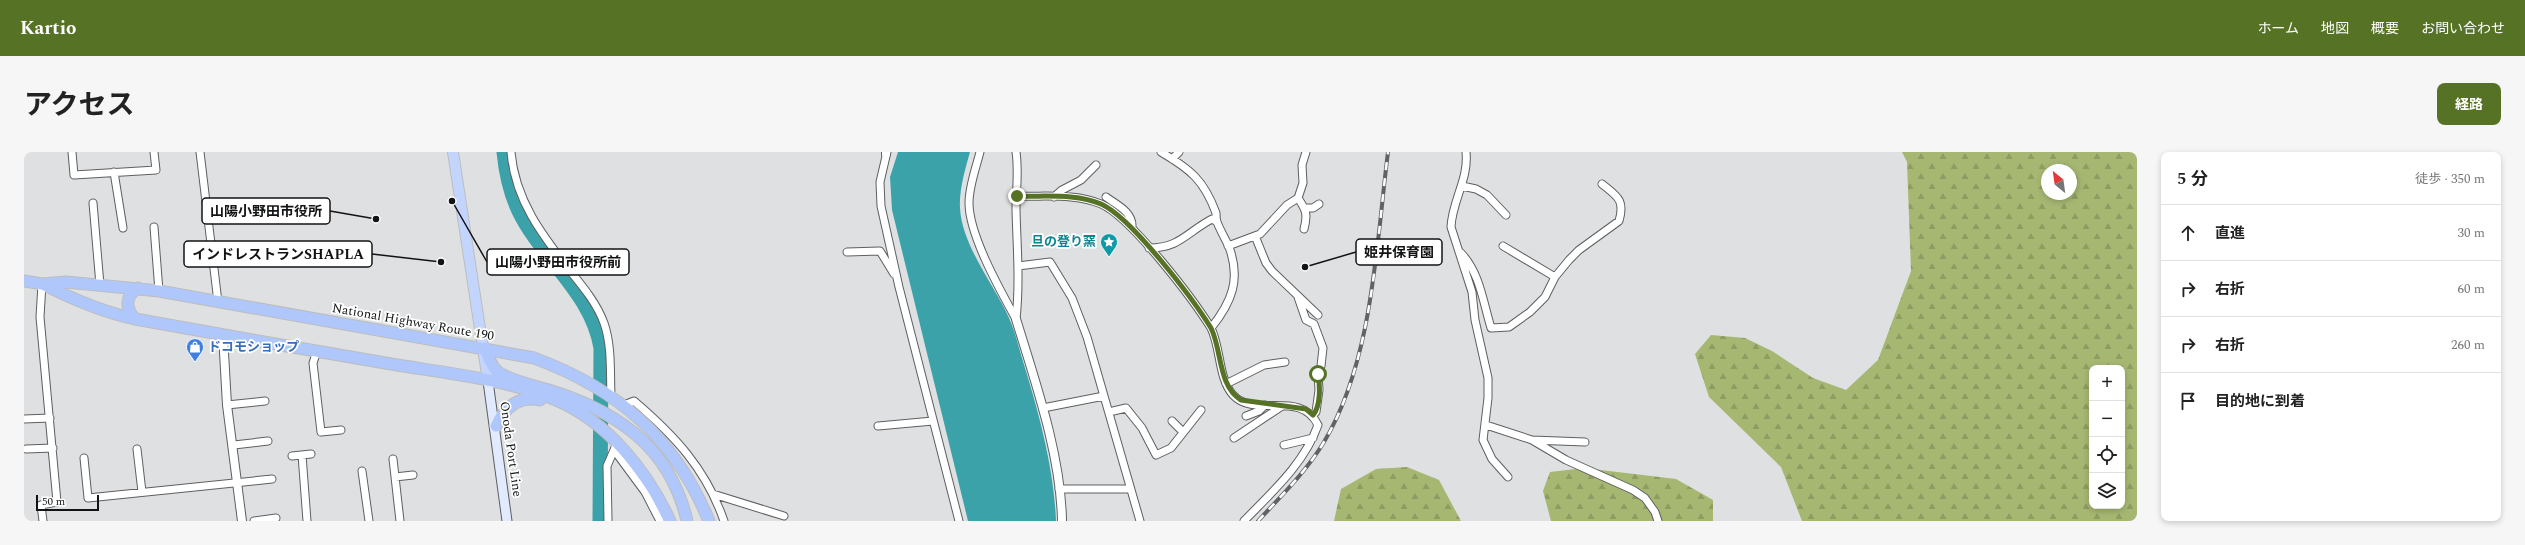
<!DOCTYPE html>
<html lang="ja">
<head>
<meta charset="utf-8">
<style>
	:root { --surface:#fff; --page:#f6f6f6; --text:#222; --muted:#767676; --line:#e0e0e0; --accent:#567225 }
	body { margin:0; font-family:Spectral,"Noto Sans JP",serif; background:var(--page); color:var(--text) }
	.controls { position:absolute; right:12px; bottom:12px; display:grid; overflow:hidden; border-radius:8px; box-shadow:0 2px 6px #0003 }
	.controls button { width:36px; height:36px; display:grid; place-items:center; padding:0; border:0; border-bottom:1px solid var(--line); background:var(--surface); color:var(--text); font:20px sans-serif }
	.compass { position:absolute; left:2017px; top:12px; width:36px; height:36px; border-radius:50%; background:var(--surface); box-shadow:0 2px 6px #0003; rotate:331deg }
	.scale { position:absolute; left:12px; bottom:10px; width:63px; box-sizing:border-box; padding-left:4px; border:2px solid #121314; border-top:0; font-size:11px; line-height:14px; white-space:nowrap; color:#121314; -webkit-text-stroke:3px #fff; paint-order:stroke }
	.stop { position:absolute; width:12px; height:12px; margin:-9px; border:3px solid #567225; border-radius:50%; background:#fff }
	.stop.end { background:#567225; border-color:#fff; box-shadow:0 1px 4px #0008 }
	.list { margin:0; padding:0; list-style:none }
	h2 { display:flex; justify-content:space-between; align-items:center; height:52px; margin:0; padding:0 16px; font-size:17px }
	h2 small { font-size:13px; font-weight:400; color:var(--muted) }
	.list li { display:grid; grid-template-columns:26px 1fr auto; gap:12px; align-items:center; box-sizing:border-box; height:56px; padding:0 16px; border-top:1px solid var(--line) }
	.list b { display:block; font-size:15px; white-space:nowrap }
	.list em { font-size:13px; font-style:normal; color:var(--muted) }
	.icon { flex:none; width:22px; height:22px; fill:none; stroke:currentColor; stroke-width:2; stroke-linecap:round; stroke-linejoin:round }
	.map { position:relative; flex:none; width:2113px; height:369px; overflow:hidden; border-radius:8px }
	header { display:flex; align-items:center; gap:24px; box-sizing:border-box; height:56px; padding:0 20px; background:var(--accent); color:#fff }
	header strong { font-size:19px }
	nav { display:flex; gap:22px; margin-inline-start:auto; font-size:14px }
	.intro { display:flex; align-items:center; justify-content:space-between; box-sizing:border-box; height:96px; padding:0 24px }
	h1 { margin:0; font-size:28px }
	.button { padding:10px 18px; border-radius:8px; background:var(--accent); color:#fff; font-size:14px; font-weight:700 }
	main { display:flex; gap:24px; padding:0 24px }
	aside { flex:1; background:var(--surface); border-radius:8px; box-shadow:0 2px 6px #0003 }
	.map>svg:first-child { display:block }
	.forest { fill:url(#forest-firs); fill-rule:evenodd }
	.water { fill:#3ca2a9 }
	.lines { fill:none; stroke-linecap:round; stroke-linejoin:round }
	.river { stroke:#3ca2a9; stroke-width:15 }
	.minor-casing { stroke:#5d5f61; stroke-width:9 }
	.tertiary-casing { stroke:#5d5f61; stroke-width:10 }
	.secondary-casing { stroke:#5d5f61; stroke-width:11 }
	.primary-casing { stroke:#bdbdbd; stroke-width:12 }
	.trunk-casing { stroke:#bdbdbd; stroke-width:13 }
	.minor { stroke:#fff; stroke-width:7 }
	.tertiary { stroke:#fff; stroke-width:8 }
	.secondary { stroke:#e2eafe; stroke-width:9 }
	.primary { stroke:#c4d5fd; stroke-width:10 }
	.trunk { stroke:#b0c7fc; stroke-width:11 }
	.rail-casing { stroke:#606263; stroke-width:4 }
	.rail { stroke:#fff; stroke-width:2.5; stroke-dasharray:8; stroke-linecap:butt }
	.route { stroke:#567225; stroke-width:5 }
	.labels { text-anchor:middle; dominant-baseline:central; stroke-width:3.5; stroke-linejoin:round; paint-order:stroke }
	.culture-label { font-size:13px; font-weight:bold; fill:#0d838f; stroke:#fff; text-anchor:end }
	.street-label { font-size:13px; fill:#121314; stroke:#fff }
	.shop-label { font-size:13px; font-weight:bold; fill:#366cbe; stroke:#fff; text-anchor:start }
	.leader { fill:none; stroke:#121314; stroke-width:1.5 }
	.callout-dot { fill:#121314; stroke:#fff; stroke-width:1.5 }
	.callout { fill:#fff; stroke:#121314; stroke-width:1.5 }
	.callout-label { font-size:14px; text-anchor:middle; font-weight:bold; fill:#121314 }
</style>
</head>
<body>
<header>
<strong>Kartio</strong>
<nav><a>ホーム</a><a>地図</a><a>概要</a><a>お問い合わせ</a></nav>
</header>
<div class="intro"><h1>アクセス</h1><a class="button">経路</a></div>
<main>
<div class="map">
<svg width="2113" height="369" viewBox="0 0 2113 369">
	<defs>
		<pattern id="forest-firs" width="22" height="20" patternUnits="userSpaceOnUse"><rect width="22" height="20" fill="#a6b772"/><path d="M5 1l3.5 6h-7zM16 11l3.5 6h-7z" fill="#8e9c62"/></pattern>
	</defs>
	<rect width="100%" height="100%" fill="#dee0e2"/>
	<path class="forest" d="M1878 0H2113V369H1778L1757 315 1685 245 1671 202 1687 183 1721 186 1748 199 1789 226 1822 238 1854 208 1887 119 1883 10ZM2023 18H2047V42H2023ZM2068 216H2098V354H2068Z
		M1383 315 1415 328 1437 369H1310L1317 337 1352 317Z
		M1560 316 1652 327 1689 348V369H1527L1519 339 1526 320Z"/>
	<path class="water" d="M874 0H946C941 18 935 38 936 56 938 94 970 132 985 166 991 179 994 193 998 206 1014 258 1030 315 1032 369H944L868 58 866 25Z"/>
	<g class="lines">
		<path class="river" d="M480 0C482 21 486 40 495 59 519 108 568 141 577 196L576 369"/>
		<g class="minor-casing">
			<path id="minor" d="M48 0 50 23 132 18 130 0
				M176 0 194 150
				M487 0C491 48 518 83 547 120 560 136 573 152 580 171 588 194 586 220 587 244
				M863 0 856 30 857 54 875 135 935 369
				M956 0C952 16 945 34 945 51 945 83 976 138 992 167
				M992 0C995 20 992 38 992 58 993 95 996 130 992 167
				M1137 0C1166 17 1180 28 1192 61 1192 64 1192 67 1193 70 1196 78 1201 86 1205 95 1217 127 1208 150 1187 176
				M1442 0C1445 27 1428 49 1427 75L1448 140 1451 168 1464 226V246L1459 288 1468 307 1484 325
				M1148 7 1155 0
				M90 20 99 76
				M1438 34 1452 37 1463 43 1482 63
				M993 44C1021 45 1052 41 1077 52 1107 65 1169 147 1187 176 1197 196 1194 226 1209 243 1231 267 1277 237 1294 273 1280 312 1248 340 1220 369
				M1030 45 1038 38 1057 28 1072 13
				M1082 45C1093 53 1109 60 1108 75
				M1274 46C1282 58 1284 62 1280 77
				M69 51 76 133
				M1282 56H1289L1295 52
				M130 75 135 139
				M1231 84 1242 111 1248 119 1294 163
				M1204 94 1236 82 1263 53 1274 46 1279 31 1278 13 1282 0
				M1479 94 1531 125
				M1125 96C1156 96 1163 80 1188 67L1192 69
				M823 100 856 99 870 122
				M1437 101C1456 121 1459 150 1467 176L1485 175 1506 160 1521 145 1531 125 1545 108 1555 98 1595 69C1601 48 1594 45 1578 32
				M994 114 1026 110 1048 146 1063 185 1116 369
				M18 132 16 165 33 350 17 353 19 369
				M1274 145 1282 168 1290 172 1299 196 1297 214 1294 222 1295 238 1292 260 1289 263
				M293 199 289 211 297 280 317 278
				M1202 232 1240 213 1261 210
				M203 253 241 249
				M600 253 610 249C651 284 682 317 700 369
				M1019 256 1080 244
				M1085 260 1102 256 1118 276 1132 303 1147 296 1177 258
				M1222 264 1235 259 1241 253
				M0 267 26 266
				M1148 269 1158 279
				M1462 273 1508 288 1542 308 1609 338 1621 346 1631 360 1634 369
				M854 274 909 269
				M1210 286 1258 254
				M1508 288 1561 290
				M593 290 590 298 621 340 636 369
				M210 293 244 289
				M1260 293 1289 286
				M2 297 29 296
				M113 297 118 340
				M278 303 283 369
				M268 304 287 302
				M60 306 64 346 248 327
				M369 307 376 369
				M338 319 345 369
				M371 325 389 323
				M1035 337H1106
				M689 342 760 364
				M230 369 252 366
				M584 369 583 314 590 298"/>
		</g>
		<g class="tertiary-casing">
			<path id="tertiary" d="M862 0V2
				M992 167C1011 229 1037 303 1038 369
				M199 183 203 253 218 369"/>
		</g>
		<g class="secondary-casing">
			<path id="secondary" d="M464 229 483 369"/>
		</g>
		<g class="primary-casing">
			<path id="primary" d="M429 0 464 229"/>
		</g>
		<g class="trunk-casing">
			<path id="trunk" d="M0 129 18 132 42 130 135 139 510 206C594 237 651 286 685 369
				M19 132C48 147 79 160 111 167 198 183 286 198 373 213 423 221 486 228 532 248 584 270 623 319 646 369
				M111 167C101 156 101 144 114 136
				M461 196C464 205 467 214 474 220 488 230 518 235 534 241 599 263 647 299 663 369
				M472 274C481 255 495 243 516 248"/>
		</g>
		<use href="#minor" class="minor"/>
		<use href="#tertiary" class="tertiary"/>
		<use href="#secondary" class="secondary"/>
		<use href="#primary" class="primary"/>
		<use href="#trunk" class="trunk"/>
		<g class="rail-casing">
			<path id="rail" d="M1234 369C1257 344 1282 320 1300 290 1349 208 1352 94 1364 0"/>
		</g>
		<use href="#rail" class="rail"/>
	</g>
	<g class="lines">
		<path class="route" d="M993 44C1021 45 1052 41 1077 52 1107 65 1169 147 1187 176 1198 198 1194 234 1217 248L1282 257 1289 263C1297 254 1296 233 1294 222"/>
	</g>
	<defs>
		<g id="sight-pin" transform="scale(0.9)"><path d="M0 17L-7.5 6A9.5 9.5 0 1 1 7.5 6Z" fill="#0f9aa8" stroke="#fff"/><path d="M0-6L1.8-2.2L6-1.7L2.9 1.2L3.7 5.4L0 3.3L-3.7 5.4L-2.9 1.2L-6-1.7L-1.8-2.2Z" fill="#fff"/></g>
		<g id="shop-pin" transform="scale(0.9)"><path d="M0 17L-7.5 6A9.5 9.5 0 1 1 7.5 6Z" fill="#3f7fe0" stroke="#fff"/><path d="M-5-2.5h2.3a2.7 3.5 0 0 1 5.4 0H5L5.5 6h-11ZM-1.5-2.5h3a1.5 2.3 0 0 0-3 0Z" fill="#fff"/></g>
	</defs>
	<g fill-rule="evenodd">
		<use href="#sight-pin" x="1085" y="90"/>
		<use href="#shop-pin" x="171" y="195"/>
	</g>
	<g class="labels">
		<g class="culture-label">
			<text x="1072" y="90">旦の登り窯</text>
		</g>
		<g class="street-label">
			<text transform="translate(389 170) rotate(10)">National Highway Route 190</text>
			<text transform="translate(487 297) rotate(82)">Onoda Port Line</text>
		</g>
		<g class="shop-label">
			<text x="184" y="195">ドコモショップ</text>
		</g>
	</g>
	<path class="leader" d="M352 67L306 59M1281 115L1332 100M417 110L348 102M428 49L463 110"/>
	<g class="callout-dot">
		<circle cx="352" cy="67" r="4"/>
		<circle cx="1281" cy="115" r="4"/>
		<circle cx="417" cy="110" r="4"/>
		<circle cx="428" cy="49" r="4"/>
	</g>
	<g class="callout">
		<rect x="178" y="46" width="128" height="26" rx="4"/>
		<rect x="1332" y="87" width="86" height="26" rx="4"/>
		<rect x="160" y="89" width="188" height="26" rx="4"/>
		<rect x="463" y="97" width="142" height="26" rx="4"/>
	</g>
	<g class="callout-label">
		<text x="242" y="64">山陽小野田市役所</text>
		<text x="1375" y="105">姫井保育園</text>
		<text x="254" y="107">インドレストランSHAPLA</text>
		<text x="534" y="115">山陽小野田市役所前</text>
	</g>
</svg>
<div class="controls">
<button>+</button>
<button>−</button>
<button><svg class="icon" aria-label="locate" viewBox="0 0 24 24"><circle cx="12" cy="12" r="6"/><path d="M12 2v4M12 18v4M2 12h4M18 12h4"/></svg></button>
<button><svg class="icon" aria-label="layers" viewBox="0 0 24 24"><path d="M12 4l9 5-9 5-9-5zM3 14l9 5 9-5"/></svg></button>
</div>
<svg class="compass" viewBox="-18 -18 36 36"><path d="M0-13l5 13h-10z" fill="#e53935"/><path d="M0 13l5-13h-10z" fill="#767676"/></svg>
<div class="scale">50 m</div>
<div class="stop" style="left:1294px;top:222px"></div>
<div class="stop end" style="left:993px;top:44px"></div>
</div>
<aside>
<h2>5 分<small>徒歩 · 350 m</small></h2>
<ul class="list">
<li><svg class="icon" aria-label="ahead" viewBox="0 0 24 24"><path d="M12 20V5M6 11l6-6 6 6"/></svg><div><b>直進</b></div><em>30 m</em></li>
<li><svg class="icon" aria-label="right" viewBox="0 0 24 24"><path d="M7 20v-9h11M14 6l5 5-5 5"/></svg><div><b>右折</b></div><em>60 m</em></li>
<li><svg class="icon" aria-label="right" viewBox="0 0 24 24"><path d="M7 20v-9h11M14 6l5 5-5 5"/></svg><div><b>右折</b></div><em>260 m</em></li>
<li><svg class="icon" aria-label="arrive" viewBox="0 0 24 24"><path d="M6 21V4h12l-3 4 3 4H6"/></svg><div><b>目的地に到着</b></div></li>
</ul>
</aside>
</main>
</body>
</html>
